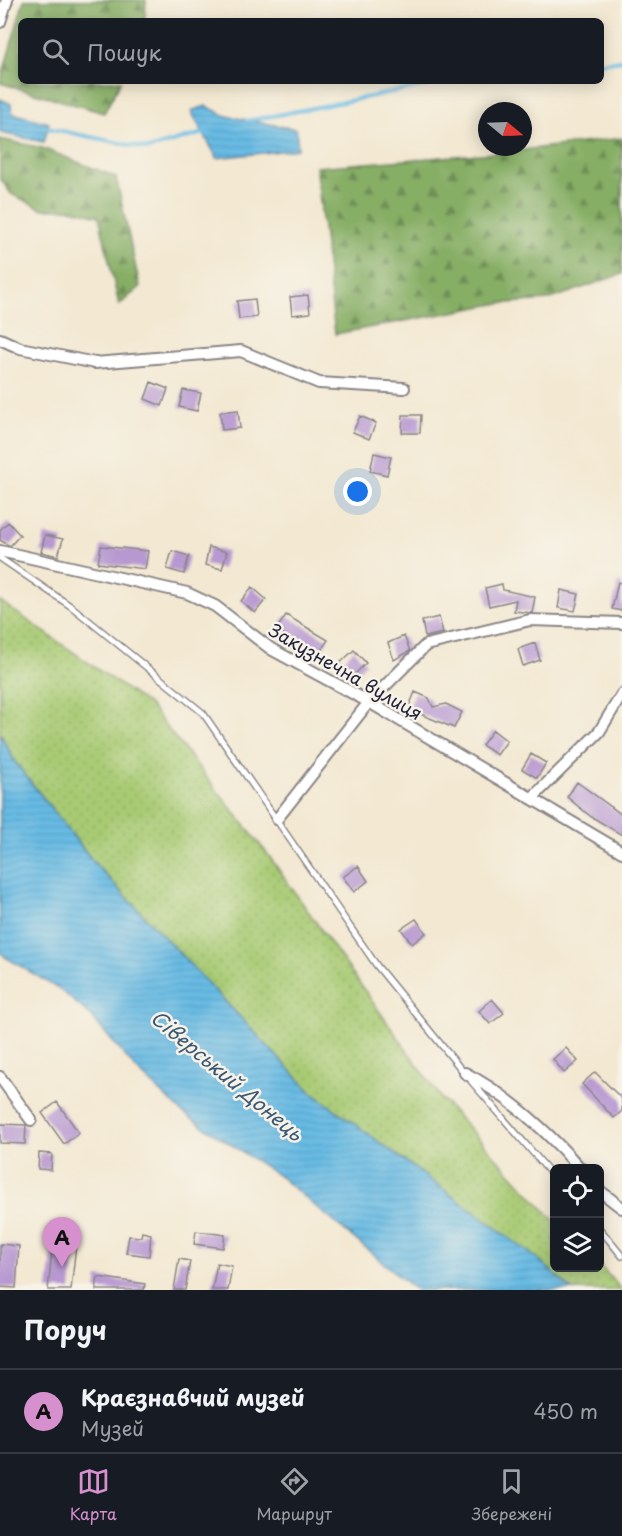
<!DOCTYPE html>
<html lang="uk">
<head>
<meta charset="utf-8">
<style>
	:root { --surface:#171b24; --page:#242831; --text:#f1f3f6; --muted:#9ea1a6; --line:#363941; --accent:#d690ce }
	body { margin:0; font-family:"Playpen Sans",sans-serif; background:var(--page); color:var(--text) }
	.controls { position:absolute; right:18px; bottom:18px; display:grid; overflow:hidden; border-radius:9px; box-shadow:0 3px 15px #0003 }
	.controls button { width:54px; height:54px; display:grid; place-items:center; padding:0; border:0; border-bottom:2px solid var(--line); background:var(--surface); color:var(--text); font:30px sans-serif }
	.compass { position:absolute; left:478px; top:102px; width:54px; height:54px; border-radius:50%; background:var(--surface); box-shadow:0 3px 15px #0003; rotate:109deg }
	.you { position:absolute; left:358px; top:492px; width:21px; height:21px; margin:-15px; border:4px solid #fff; border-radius:50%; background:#1a73e8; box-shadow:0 0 0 9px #1a73e833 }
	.badge { display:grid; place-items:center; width:39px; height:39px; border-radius:50%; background:var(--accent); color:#111; font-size:20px; font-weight:700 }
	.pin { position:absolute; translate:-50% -50px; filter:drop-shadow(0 2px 3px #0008) }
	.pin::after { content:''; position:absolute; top:32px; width:21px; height:18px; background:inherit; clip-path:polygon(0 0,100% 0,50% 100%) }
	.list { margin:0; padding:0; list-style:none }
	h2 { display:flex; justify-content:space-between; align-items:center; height:78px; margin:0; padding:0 24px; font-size:26px }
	h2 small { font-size:20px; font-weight:400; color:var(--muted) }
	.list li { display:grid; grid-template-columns:39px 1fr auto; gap:18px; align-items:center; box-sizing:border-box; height:84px; padding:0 24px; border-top:2px solid var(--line) }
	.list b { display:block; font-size:22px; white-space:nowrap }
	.list p { margin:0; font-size:20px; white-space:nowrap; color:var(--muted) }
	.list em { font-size:20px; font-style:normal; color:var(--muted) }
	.icon { flex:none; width:33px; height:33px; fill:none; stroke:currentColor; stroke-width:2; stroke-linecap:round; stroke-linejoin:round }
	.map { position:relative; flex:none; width:622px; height:1290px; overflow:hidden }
	.search { position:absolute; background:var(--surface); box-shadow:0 3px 15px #0003; left:18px; right:18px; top:18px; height:66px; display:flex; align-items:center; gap:15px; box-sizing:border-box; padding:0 21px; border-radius:9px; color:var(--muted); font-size:22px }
	.sheet { height:162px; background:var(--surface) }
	nav { display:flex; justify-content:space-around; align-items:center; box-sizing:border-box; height:84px; border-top:2px solid var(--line); background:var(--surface); font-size:16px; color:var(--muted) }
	nav a { display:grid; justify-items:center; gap:3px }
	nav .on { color:var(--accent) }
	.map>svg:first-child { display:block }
	.green { fill:url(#green-dots); stroke:#657657; stroke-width:1.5 }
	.forest { fill:url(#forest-firs); stroke:#546850; stroke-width:1.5 }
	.water { fill:url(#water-rules); stroke:#456e90; stroke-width:1.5 }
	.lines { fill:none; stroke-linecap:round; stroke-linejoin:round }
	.stream { stroke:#68bbe4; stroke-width:4 }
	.building { fill:#b798d1 }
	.lane-casing { stroke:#8a8586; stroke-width:8 }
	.street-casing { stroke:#8a8586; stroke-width:14 }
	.lane { stroke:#fff; stroke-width:5 }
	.street { stroke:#fff; stroke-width:10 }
	.labels { text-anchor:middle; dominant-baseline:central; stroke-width:5; stroke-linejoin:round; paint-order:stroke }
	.street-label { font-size:18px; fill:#22223b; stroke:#f7f3e8 }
	.water-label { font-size:20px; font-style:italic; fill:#3a5876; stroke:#f7f3e8 }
</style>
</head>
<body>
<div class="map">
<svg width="622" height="1290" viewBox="0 0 622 1290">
	<defs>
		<pattern id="green-dots" width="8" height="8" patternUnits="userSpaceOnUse" patternTransform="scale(1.5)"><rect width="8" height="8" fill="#a8ca73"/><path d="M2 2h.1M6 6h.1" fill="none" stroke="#90ad64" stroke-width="1.8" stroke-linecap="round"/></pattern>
		<pattern id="forest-firs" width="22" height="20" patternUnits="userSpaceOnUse" patternTransform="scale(1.5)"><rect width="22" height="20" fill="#86ae65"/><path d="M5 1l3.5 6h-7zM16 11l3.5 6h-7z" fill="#6d8d54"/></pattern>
		<pattern id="water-rules" width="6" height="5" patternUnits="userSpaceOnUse" patternTransform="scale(1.5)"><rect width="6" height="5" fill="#68bbe4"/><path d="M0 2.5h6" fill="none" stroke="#5aa0c4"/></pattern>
	</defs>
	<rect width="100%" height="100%" fill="#f7f3e8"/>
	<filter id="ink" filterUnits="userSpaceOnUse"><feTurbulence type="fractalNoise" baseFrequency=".0167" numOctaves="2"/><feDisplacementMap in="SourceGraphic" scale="12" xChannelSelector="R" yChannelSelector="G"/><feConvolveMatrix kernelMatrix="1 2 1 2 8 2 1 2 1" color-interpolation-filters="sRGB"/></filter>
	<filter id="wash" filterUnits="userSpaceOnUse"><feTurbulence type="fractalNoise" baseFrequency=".008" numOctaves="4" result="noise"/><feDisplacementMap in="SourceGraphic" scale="24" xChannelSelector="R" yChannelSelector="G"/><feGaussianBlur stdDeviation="1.35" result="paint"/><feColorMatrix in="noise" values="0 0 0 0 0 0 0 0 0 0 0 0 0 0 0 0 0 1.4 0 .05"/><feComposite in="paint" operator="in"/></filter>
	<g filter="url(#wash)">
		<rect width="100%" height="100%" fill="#f3e8d1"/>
		<path class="green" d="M0 601 149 705 266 852 441 1098 554 1220V1268L600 1266 622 1290H572L539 1260 310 1091 96 865 15 762 0 733Z"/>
		<path class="forest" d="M24 0H146L145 21H21V81H121L104 113 0 83Z
			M622 138V274L548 300 495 304 335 334 316 167 506 152Z
			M0 139 42 148 116 177 140 287 119 305 99 216 71 209H42L11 194 0 178Z"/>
		<path class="water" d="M0 99 11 104 12 113 49 123 44 142 0 133Z
			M206 106 226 116 296 129 298 149 217 158 191 111Z
			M0 733 15 762 96 865 310 1091 539 1260 572 1290H416L279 1176 183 1113 136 1069 89 1014 59 989 5 957 0 951Z"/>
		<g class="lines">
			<path class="stream" d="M601 63 622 60
				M247 121 449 81
				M43 127 148 149 207 132"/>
		</g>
		<g id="blocks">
			<path class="building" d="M308 295 310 313 292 315 290 297Z
				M255 299 257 317 239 319 237 301Z
				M151 382 168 389 162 406 145 399Z
				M183 390 201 393 197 411 179 407Z
				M238 410 240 428 222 430 220 412Z
				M403 415H421L420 433H402Z
				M360 416 376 423 369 439 353 432Z
				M374 453 391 457 387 475 370 471Z
				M8 522 20 535 10 546 0 540V530Z
				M45 535 63 539 58 556 41 552Z
				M101 546 148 551 145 569 98 563Z
				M209 547 227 552 222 569 205 565Z
				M172 551 189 556 184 574 167 569Z
				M618 582 622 583V611L612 609Z
				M502 584 503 590 535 597 532 613 514 611 516 600 489 606 485 588Z
				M252 587 266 599 255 613 241 601Z
				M561 590 579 594 575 611 558 608Z
				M286 615 328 640 318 655 276 630Z
				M439 617 443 633 425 637 422 621Z
				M404 636 410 651 394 660 388 643Z
				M535 643 540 660 523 666 518 649Z
				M354 650 366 663 353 676 340 663Z
				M415 692 429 698 433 707 446 704 462 712 454 728 408 709Z
				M493 730 507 741 497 755 482 745Z
				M531 754 546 763 537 778 522 769Z
				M577 782 622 815V835L590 816 567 797Z
				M358 866 368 881 354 892 343 877Z
				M416 919 426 933 412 944 401 929Z
				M492 999 504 1013 490 1024 479 1011Z
				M566 1048 578 1061 564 1073 553 1059Z
				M595 1072 622 1099V1111L614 1118 582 1084Z
				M57 1102 79 1133 64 1144 42 1113Z
				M0 1124 26 1125 25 1144 0 1143Z
				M39 1153 52 1154 51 1170 38 1169Z
				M196 1231 225 1235 223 1248 194 1244Z
				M142 1232 151 1234 149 1256 126 1253 129 1236 141 1237Z
				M53 1242 76 1245 71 1290H48Z
				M0 1244 19 1246 16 1288 0 1287Z
				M179 1259 190 1261 185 1290H174Z
				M217 1263 232 1266 228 1290H212Z
				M98 1277 145 1284 144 1290H96Z"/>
		</g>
	</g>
	<g filter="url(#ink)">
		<use href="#blocks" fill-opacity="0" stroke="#8a8586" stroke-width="1.5"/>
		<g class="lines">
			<g class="lane-casing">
				<path id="lane" d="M0 558 72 607 203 713 377 966 465 1074
					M471 1081 554 1177
					M600 1229 622 1256"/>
			</g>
			<g class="street-casing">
				<path id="street" d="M0 22 7 0
					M0 339 20 348 95 363 241 351 319 383 404 388
					M0 551 187 593 215 606 271 649 369 702 622 852
					M532 798 599 732 622 694
					M277 819 369 702 426 645 530 620 622 623
					M465 1073C509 1096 548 1132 580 1168
					M0 1077 31 1120
					M600 1191 622 1208"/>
			</g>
			<use href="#lane" class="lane"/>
			<use href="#street" class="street"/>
		</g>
	</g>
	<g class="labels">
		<g class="street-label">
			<text transform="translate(346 671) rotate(30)">Закузнечна вулиця</text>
		</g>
		<g class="water-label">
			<text transform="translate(227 1075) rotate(40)">Сіверський Донець</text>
		</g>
	</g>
</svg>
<div class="controls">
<button><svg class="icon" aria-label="locate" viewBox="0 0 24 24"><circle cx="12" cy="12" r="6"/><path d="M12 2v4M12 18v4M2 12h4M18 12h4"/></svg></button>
<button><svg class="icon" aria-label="layers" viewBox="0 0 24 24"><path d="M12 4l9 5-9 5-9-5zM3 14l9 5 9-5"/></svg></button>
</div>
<svg class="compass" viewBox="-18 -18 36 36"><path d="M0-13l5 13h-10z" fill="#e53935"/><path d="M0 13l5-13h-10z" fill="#9ea1a6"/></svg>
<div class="you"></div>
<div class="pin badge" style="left:62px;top:1267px">A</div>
<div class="search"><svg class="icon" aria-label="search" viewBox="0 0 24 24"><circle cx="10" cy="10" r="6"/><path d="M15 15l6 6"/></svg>Пошук</div>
</div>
<section class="sheet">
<h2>Поруч<small></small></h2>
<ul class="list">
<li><span class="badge">A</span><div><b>Краєзнавчий музей</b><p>Музей</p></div><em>450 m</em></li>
</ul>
</section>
<nav>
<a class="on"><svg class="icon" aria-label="map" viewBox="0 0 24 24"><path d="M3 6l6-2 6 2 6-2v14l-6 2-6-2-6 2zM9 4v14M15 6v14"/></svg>Карта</a>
<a><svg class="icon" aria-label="directions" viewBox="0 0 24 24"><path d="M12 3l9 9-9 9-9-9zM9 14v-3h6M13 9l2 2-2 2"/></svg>Маршрут</a>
<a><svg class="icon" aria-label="saved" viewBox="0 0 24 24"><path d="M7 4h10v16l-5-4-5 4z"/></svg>Збережені</a>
</nav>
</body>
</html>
